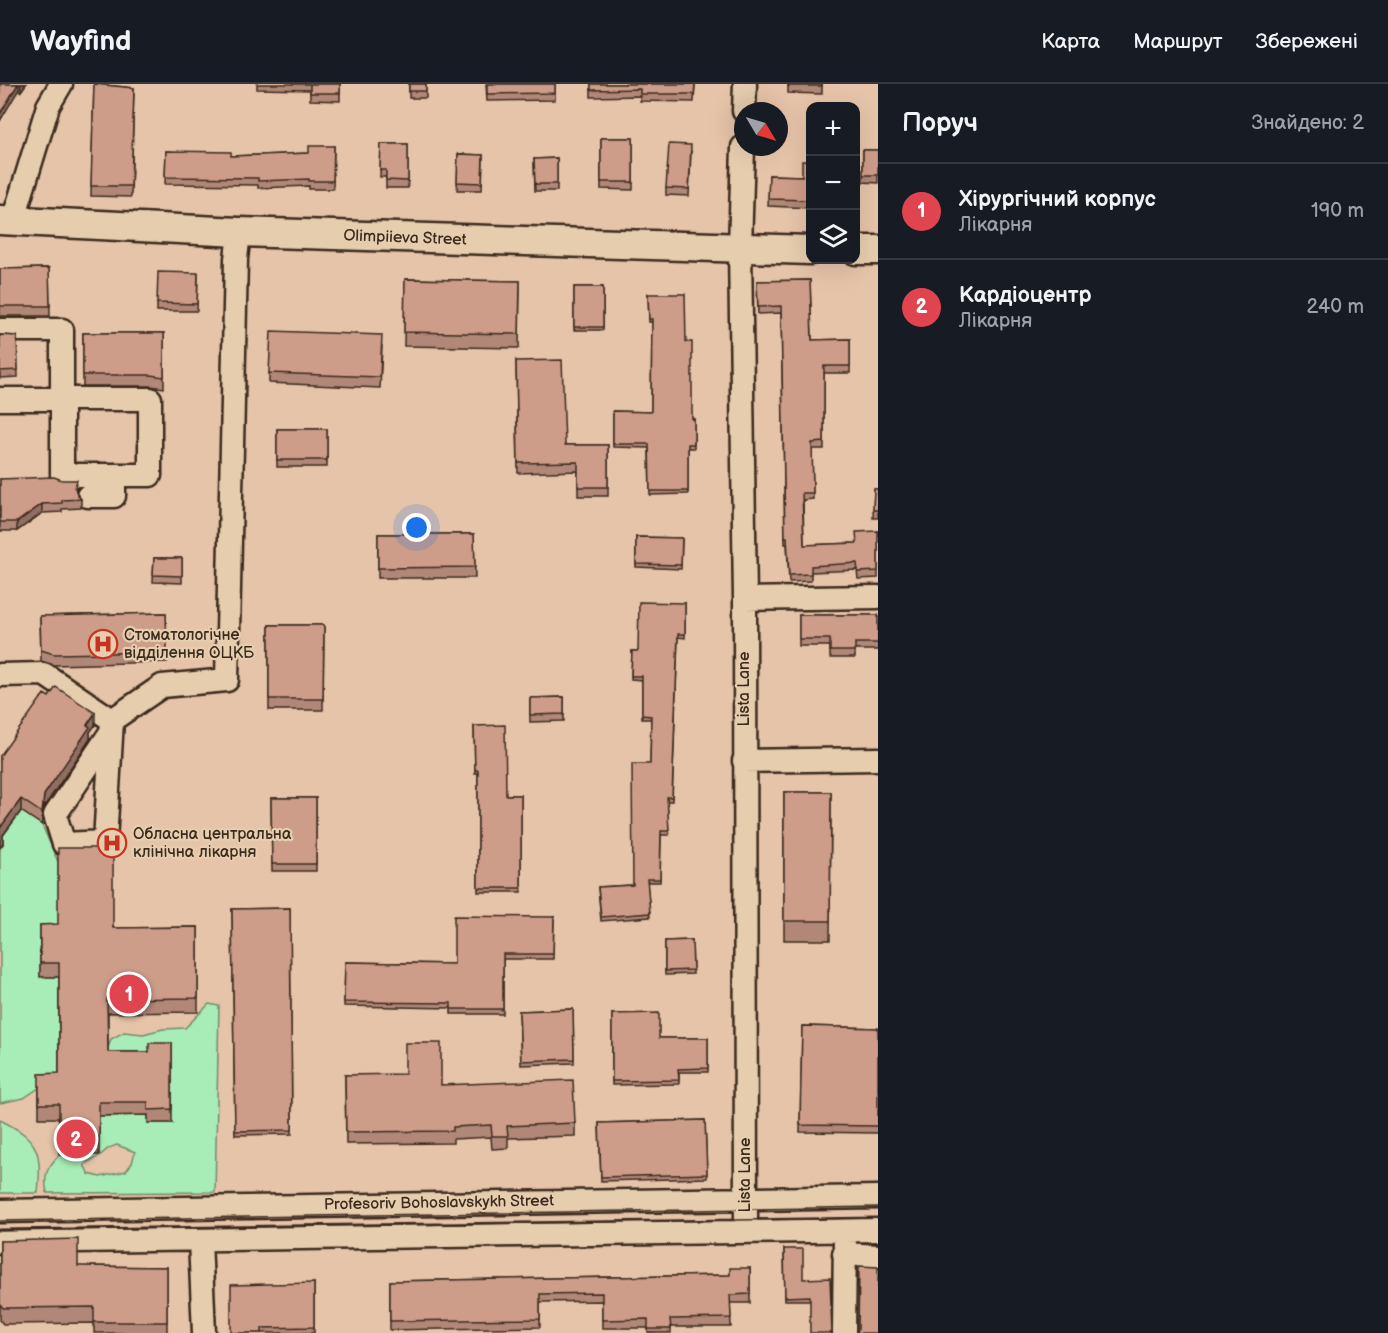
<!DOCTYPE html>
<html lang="uk">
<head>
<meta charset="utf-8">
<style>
	:root { --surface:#171b24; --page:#20242c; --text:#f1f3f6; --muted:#9ea1a6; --line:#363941; --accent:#c8321e }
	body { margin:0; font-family:"Balsamiq Sans",sans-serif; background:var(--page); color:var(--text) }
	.controls { position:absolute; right:18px; top:18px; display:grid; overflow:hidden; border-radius:12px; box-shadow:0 6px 24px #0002 }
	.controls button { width:54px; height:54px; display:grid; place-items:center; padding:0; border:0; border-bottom:2px solid var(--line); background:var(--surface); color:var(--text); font:30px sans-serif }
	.compass { position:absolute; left:734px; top:18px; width:54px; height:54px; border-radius:50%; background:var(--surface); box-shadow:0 6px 24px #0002; rotate:128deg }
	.you { position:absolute; left:417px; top:444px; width:21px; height:21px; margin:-15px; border:4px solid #fff; border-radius:50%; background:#1a73e8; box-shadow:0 0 0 9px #1a73e833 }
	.badge { display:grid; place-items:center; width:39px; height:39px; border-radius:50%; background:var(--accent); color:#fff; font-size:20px; font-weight:700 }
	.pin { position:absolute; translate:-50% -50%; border:3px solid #fff; box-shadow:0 2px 6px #0006 }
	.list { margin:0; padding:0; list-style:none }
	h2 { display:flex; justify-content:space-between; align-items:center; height:78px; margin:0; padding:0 24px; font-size:26px }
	h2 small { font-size:20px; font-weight:400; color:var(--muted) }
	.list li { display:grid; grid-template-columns:39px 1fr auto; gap:18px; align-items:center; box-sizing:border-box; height:96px; padding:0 24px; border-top:2px solid var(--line) }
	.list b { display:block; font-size:22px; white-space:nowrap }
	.list p { margin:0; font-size:20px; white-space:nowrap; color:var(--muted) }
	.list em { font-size:20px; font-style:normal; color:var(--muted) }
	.icon { flex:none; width:33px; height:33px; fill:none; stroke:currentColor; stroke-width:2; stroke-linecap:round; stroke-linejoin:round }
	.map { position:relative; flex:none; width:878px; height:1249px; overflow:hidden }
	header { display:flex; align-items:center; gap:36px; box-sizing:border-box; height:84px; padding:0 30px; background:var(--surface); border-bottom:2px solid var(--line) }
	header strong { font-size:28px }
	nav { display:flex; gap:33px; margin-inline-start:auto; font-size:21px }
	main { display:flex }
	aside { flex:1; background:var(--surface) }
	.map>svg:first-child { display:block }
	.green { fill:#a8ecb7; stroke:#728b6a; stroke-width:1.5; fill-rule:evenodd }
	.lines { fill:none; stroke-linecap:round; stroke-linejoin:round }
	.minor-casing { stroke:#3b2a1e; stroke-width:27 }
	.major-casing { stroke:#3b2a1e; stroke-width:33 }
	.minor { stroke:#e6cdae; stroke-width:22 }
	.major { stroke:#e6cdae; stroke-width:28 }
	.tram { stroke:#3b2a1e; stroke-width:1.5 }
	.wall { fill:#b18777; stroke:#3b2a1e; stroke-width:1.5 }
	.shaded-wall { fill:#906e61; stroke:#3b2a1e; stroke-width:1.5 }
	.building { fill:#ce9d8a; stroke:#3b2a1e; stroke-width:1.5 }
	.labels { text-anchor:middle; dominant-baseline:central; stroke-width:4.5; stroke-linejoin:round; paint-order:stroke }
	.street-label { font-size:16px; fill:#3b2a1e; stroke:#e6cdae }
	.poi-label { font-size:16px; fill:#3b2a1e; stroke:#e6cdae; text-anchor:start }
</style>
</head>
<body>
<header>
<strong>Wayfind</strong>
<nav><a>Карта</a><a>Маршрут</a><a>Збережені</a></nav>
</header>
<main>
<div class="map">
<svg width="878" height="1249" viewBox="0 0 878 1249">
	<rect width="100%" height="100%" fill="#e6c4a9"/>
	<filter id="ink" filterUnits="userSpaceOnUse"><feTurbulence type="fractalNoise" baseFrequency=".0167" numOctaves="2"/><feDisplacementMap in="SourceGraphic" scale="12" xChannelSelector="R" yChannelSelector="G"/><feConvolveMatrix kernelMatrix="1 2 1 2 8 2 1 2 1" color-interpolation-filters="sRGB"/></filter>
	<g filter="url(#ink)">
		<path class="green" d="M21 727 42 741 58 778 59 854 40 855V892L59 893V1003L39 1004 24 1014 0 1019V764L3 760 0 756Z
			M209 920 219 922 215 1108 47 1109C43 1091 47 1084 59 1071L99 1070V1032L148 1031V1039H172L97 997 111 955 124 948 143 950 163 945 185 944ZM117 1061 135 1068 132 1079 126 1087 100 1093 89 1090 84 1081C89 1076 93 1076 99 1072 107 1067 104 1065 117 1061Z
			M0 1036C39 1055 42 1067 38 1109H0Z"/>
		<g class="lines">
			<g class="minor-casing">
				<path id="minor" d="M744 27 745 0
					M743 63 740 164 745 515 746 1147
					M13 137 48 22 61 0
					M0 246H62V391H114
					M0 315H150V391H114V412H88
					M745 515 878 513
					M0 591 44 590 112 636 162 602 227 596 236 175 239 148
					M111 648 55 731 64 760 105 758 112 636
					M744 677 878 675
					M0 1127 878 1113
					M200 1156 204 1249
					M0 1158 878 1146
					M844 1170 878 1172
					M844 1249 845 1147"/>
			</g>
			<g class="major-casing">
				<path id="major" d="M0 136 239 148 810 166
					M856 166H878"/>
			</g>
			<use href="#minor" class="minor"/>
			<use href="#major" class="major"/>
			<path class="tram" d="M0 1137 878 1123
				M0 1147 878 1134"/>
		</g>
		<path class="wall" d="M0 0H26L21 7Z
			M94 0 134 4 131 113 91 112Z
			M257 0H340V17L310 16V6L257 5Z
			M409 0H426V14H409Z
			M486 0H555V16L487 17Z
			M591 0H695L694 18 640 17V12L591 13Z
			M788 0H822V10L788 9Z
			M601 54H633V106L601 105Z
			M381 60H408V104H386V93H380Z
			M334 62 333 105H309V102L258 104V101L165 100 166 67 231 72 309 69Z
			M863 66H878V99L863 98Z
			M691 68 689 112 666 111V104Z
			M458 70 483 71 482 106H457Z
			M557 74V107H535L534 75Z
			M810 77V124L768 122 769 91 802 92Z
			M49 184 50 232H0V185Z
			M198 189 197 227H157V219Z
			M405 195 520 197 519 264 404 262Z
			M810 196 812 256 850 255V289H824V365H812L813 415 803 416 804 461 856 459 878 447V494L858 495 857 486 811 488V497L789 498 787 460H785L781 229 758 230 757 197Z
			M574 203H603V246H574Z
			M648 210 686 258 692 335H694V364H688V410L650 411 649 364 613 363V327L651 328 652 238H649Z
			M83 249H164V304L150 302H83Z
			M0 251 17 252 18 293 0 294Z
			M382 262 380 304 269 299V289Z
			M516 277 565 361H608V412H578V387L518 389Z
			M277 345H327V383H277Z
			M0 395 77 405 76 408 77 410 81 415V424L62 425V428L42 429 17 447H0Z
			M874 405H878V434H873Z
			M378 450H474L475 494H378Z
			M636 453 682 454 681 485 636 483Z
			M154 474H182V499L153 498Z
			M685 519V554L678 553 672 717H667L669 751H661L660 798H647L650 833 601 837 598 803 633 801 650 680 651 635H642V596L631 595 632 567H638Z
			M166 529 167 578 54 581 41 577 40 532Z
			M799 531H878V566H855V574H830V562H799Z
			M269 541H324L323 626H269Z
			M564 613V637L530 638V614Z
			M95 641 90 648V655L44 723 42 741 21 727 3 751V760L0 672Z
			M474 642 506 711H521V808H478V689H475Z
			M784 708H831L830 856H784Z
			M271 714H316V787H272Z
			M290 824 292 1050 235 1051 232 825Z
			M554 833 553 875H503V930H451V924L344 922 345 878 454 880Z
			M40 841 113 844 198 843V928L108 929V968H149L172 959V1039H148V1031L99 1032V1071H59V1034H39V1003L59 989V893H40Z
			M692 856 693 890 665 891V857Z
			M573 925 574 979 521 981 519 927Z
			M612 930 659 954H708V988H679V1000L612 1001Z
			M802 942 878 944V1049L800 1048Z
			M345 991 441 1001 575 1039V1052L508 1054V1064L492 1065 491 1053 453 1055V1059L346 1060Z
			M705 1036 707 1094 601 1097 599 1039Z
			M0 1157 78 1182 167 1183V1249H94V1239L3 1240 0 1236Z
			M784 1165 803 1195 832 1249 810 1216H785Z
			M750 1184V1219H730L731 1243H671V1249H648V1244H602V1217L540 1218V1243L390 1246V1197L730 1191Z
			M314 1199V1249H231Z"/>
		<path class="shaded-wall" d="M18 0H19V5L0 37V30Z
			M21 0H26L21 7Z
			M42 420V429L17 447V438Z
			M95 629V641L90 648V655L44 723 42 741V729L44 711Z
			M21 715V727L3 751V760L0 764V744Z"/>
		<path class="building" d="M0 0H18L0 30Z
			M94 0 134 4 131 102H91Z
			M310 0H340V9H310Z
			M409 0H426V7H409Z
			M487 0H555V9L487 10Z
			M591 0H695L694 10H640V5L591 6Z
			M788 0H822V2H788Z
			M601 54H633V98H601Z
			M381 60H408V97L386 96V86H380Z
			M669 60 691 61 689 105 666 104Z
			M309 62H334L333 97H309V95L258 97V94L165 93 166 67 231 68V72L309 69Z
			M863 66H878V91H863Z
			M458 70 483 71 482 99 457 98Z
			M557 74V100H535L534 75Z
			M802 77H810V116L768 115 769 91 802 92Z
			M49 184 50 222H0V185Z
			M158 188 198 189 197 220 157 219Z
			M405 195 520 197 519 250 404 248Z
			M810 196 812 256 850 255V282H824V358L812 359 813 409H802L804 461 857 459 856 448 878 447V487L858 488 857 479 811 482V490L789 491 787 453H785L781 222 758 223 757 197Z
			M574 203H603V243H574Z
			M648 210H685L686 258H692V335H694V360H688V407H650L649 360H613V327L651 328 652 235H649Z
			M271 247 382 251 380 293 269 289Z
			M83 249H164V293L150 291H83Z
			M0 251 17 252 18 286 0 287Z
			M562 276 565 361H608V403H578V378L518 379 516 277Z
			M277 345H327V376H277Z
			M54 393 62 396H77L75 404 77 410 81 415 62 416V419L42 420 17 438H0V395Z
			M874 405H878V426H873Z
			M378 450H474L475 483 378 484Z
			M636 453 682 454 681 481 636 480Z
			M154 474H182V492L153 491Z
			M639 518 685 519V550H678L672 713H667L669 747H661L660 795H647L650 829 601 833 598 803 633 801 632 680H650L651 632 642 631V592H631L632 567H638Z
			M166 529 167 568 54 570 41 566 40 532Z
			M799 531H878V559H855V567H830V555H799Z
			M269 541H324L323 615H269Z
			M56 603 95 629 87 641 90 643 44 711 42 729 21 715 0 744V672L44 610 49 613Z
			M564 613V630L530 631V614Z
			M505 641 506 711H521V804H478V686H475L474 642Z
			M784 708H831L830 837H784Z
			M271 714H316V780H272Z
			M58 764H113V844L198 843V914L107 915 108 968H149V959H172V1025L148 1026V1018H99V1057H59V1020H39V990L59 989V879H40V841L58 840Z
			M290 824 292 1046 235 1047 232 825Z
			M454 832 554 833 553 870H503V925H451V919L344 918 345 878 454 880Z
			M692 856 693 886 665 887V857Z
			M573 925 574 975 521 977 519 927Z
			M659 929V954H708V984L678 985 679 996 612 997V930Z
			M802 942 878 944V1042L800 1041Z
			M405 959H441V1001L573 996 575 1039 507 1042 508 1052H492L491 1041 453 1043V1047L346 1048 345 991 405 990Z
			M705 1036 707 1090 601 1093 599 1039Z
			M78 1155V1182L167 1183V1238H94V1223L3 1224 0 1220V1157Z
			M784 1165H803V1195L830 1194 832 1249H810V1212L785 1213Z
			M859 1182 878 1183V1249H856L858 1246Z
			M730 1184H750V1210L730 1211 731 1234 670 1235 671 1245H648V1235L602 1236V1209L540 1210V1235L390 1237V1197L730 1191Z
			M314 1199V1243L262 1244V1249H231V1201Z"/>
	</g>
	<defs>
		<g id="hospital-ring" transform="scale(1.5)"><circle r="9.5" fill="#e6cdae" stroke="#c8321e" stroke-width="1.5"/><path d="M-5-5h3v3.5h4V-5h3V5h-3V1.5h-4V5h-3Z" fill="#c8321e"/></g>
	</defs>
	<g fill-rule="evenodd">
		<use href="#hospital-ring" x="103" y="560"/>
		<use href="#hospital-ring" x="112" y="759"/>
	</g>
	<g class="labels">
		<g class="street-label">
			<text transform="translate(405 154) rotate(2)">Olimpiieva Street</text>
			<text transform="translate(744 605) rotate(-90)">Lista Lane</text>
			<text transform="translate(745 1091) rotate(-90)">Lista Lane</text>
			<text transform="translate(439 1119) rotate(-1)">Profesoriv Bohoslavskykh Street</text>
		</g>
		<g class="poi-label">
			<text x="124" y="551">Стоматологічне<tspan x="124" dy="18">відділення ОЦКБ</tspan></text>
			<text x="133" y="750">Обласна центральна<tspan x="133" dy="18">клінічна лікарня</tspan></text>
		</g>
	</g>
</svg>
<div class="controls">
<button>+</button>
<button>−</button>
<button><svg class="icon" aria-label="layers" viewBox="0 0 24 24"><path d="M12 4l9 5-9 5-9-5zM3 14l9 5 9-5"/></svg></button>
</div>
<svg class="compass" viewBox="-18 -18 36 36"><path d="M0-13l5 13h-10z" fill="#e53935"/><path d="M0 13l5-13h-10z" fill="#9ea1a6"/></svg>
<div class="you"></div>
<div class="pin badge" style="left:129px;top:910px;background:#e0444e">1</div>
<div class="pin badge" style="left:76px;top:1055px;background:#e0444e">2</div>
</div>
<aside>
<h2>Поруч<small>Знайдено: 2</small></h2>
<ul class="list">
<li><span class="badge" style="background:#e0444e">1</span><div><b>Хірургічний корпус</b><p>Лікарня</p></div><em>190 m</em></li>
<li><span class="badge" style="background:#e0444e">2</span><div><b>Кардіоцентр</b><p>Лікарня</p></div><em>240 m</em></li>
</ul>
</aside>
</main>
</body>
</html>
